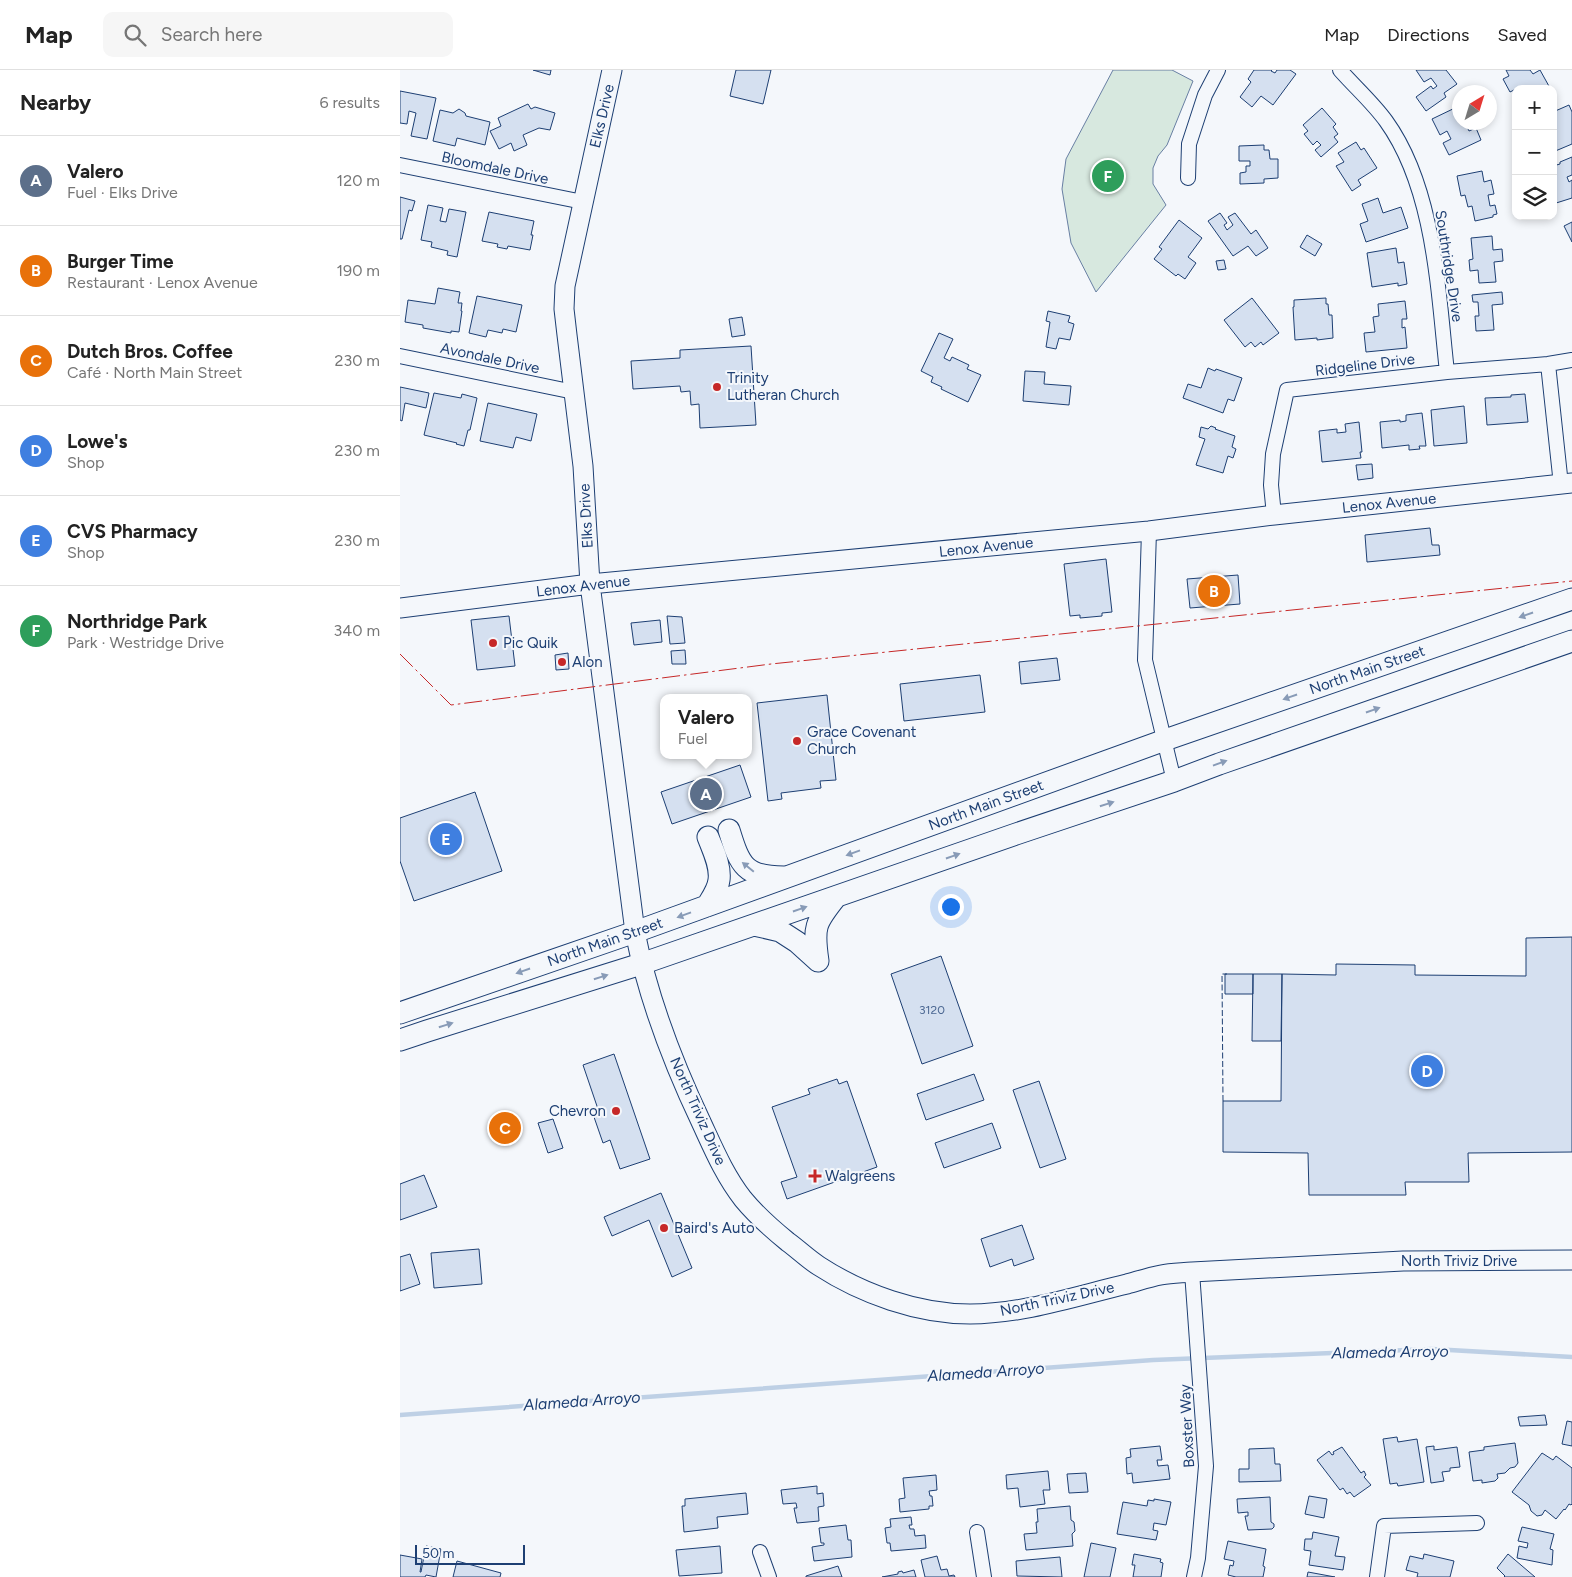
<!DOCTYPE html>
<html lang="en">
<head>
<meta charset="utf-8">
<style>
	:root { --surface:#fff; --page:#f6f6f6; --text:#222; --muted:#767676; --line:#e0e0e0; --accent:#db2777 }
	body { margin:0; font-family:Figtree,sans-serif; background:var(--page); color:var(--text) }
	.controls { position:absolute; right:15px; top:15px; display:grid; overflow:hidden; border-radius:10px; box-shadow:0 2px 8px #0003 }
	.controls button { width:45px; height:45px; display:grid; place-items:center; padding:0; border:0; border-bottom:1px solid var(--line); background:var(--surface); color:var(--text); font:25px sans-serif }
	.compass { position:absolute; left:1052px; top:15px; width:45px; height:45px; border-radius:50%; background:var(--surface); box-shadow:0 2px 8px #0003; rotate:38deg }
	.scale { position:absolute; left:15px; bottom:12px; width:110px; box-sizing:border-box; padding-left:5px; border:2px solid #1d3f73; border-top:0; font-size:14px; line-height:18px; white-space:nowrap; color:#1d3f73; -webkit-text-stroke:4px #f4f7fb; paint-order:stroke }
	.you { position:absolute; left:550px; top:836px; width:18px; height:18px; margin:-12px; border:4px solid #fff; border-radius:50%; background:#1a73e8; box-shadow:0 0 0 8px #1a73e833 }
	.badge { display:grid; place-items:center; width:32px; height:32px; border-radius:50%; background:var(--accent); color:#fff; font-size:16px; font-weight:700 }
	.pin { position:absolute; translate:-50% -50%; border:2px solid #fff; box-shadow:0 1px 5px #0006 }
	.popup { position:absolute; left:260px; top:624px; width:92px; height:65px; box-sizing:border-box; display:grid; place-content:center; border-radius:10px; background:var(--surface); filter:drop-shadow(0 1px 4px #0005); font-size:16px; white-space:nowrap; color:var(--muted) }
	.popup b { font-size:19px; color:var(--text) }
	.popup::after { content:''; position:absolute; left:50%; top:100%; margin-left:-10px; border:10px solid transparent; border-top-color:var(--surface) }
	.list { margin:0; padding:0; list-style:none }
	h2 { display:flex; justify-content:space-between; align-items:center; height:65px; margin:0; padding:0 20px; font-size:21px }
	h2 small { font-size:16px; font-weight:400; color:var(--muted) }
	.list li { display:grid; grid-template-columns:32px 1fr auto; gap:15px; align-items:center; box-sizing:border-box; height:90px; padding:0 20px; border-top:1px solid var(--line) }
	.list b { display:block; font-size:19px; white-space:nowrap }
	.list p { margin:0; font-size:16px; white-space:nowrap; color:var(--muted) }
	.list em { font-size:16px; font-style:normal; color:var(--muted) }
	.icon { flex:none; width:28px; height:28px; fill:none; stroke:currentColor; stroke-width:2; stroke-linecap:round; stroke-linejoin:round }
	.map { position:relative; flex:none; width:1172px; height:1507px; overflow:hidden }
	header { display:flex; align-items:center; gap:30px; box-sizing:border-box; height:70px; padding:0 25px; background:var(--surface); border-bottom:1px solid var(--line) }
	header strong { font-size:24px }
	nav { display:flex; gap:28px; margin-inline-start:auto; font-size:18px }
	.search { width:350px; height:45px; background:var(--page); display:flex; align-items:center; gap:12px; box-sizing:border-box; padding:0 18px; border-radius:10px; color:var(--muted); font-size:19px }
	main { display:flex }
	aside { flex:1; background:var(--surface) }
	.map>svg:first-child { display:block }
	.green { fill:#d7e8df; stroke:#687fa3 }
	.lines { fill:none; stroke-linecap:round; stroke-linejoin:round }
	.stream { stroke:#bed0e5; stroke-width:4.5 }
	.building { fill:#d5e0f0; stroke:#1d3f73 }
	.street-casing { stroke:#1d3f73; stroke-width:16 }
	.secondary-casing { stroke:#1d3f73; stroke-width:21 }
	.primary-casing { stroke:#1d3f73; stroke-width:23 }
	.street { stroke:#f4f7fb; stroke-width:14 }
	.secondary { stroke:#f4f7fb; stroke-width:19 }
	.primary { stroke:#f4f7fb; stroke-width:21 }
	.fence { stroke:#1d3f73; stroke-width:1; stroke-dasharray:6 2.5; stroke-linecap:butt }
	.power { stroke:#c62828; stroke-width:1; stroke-dasharray:18 4 2.5 4; stroke-linecap:butt }
	.oneway { fill:#889bb7 }
	.poi-dot { fill:#c62828; stroke:#f4f7fb; stroke-width:2 }
	.labels { text-anchor:middle; dominant-baseline:central; stroke-width:4; stroke-linejoin:round; paint-order:stroke }
	.number-label { font-size:12px; fill:#4b6792 }
	.street-label { font-size:15px; fill:#1d3f73; stroke:#f4f7fb }
	.poi-label { font-size:15px; fill:#1d3f73; stroke:#f4f7fb; text-anchor:start }
	.water-label { font-size:16px; font-style:italic; fill:#1d3f73; stroke:#f4f7fb }
</style>
</head>
<body>
<header>
<strong>Map</strong>
<div class="search"><svg class="icon" aria-label="search" viewBox="0 0 24 24"><circle cx="10" cy="10" r="6"/><path d="M15 15l6 6"/></svg>Search here</div>
<nav><a>Map</a><a>Directions</a><a>Saved</a></nav>
</header>
<main>
<aside>
<h2>Nearby<small>6 results</small></h2>
<ul class="list">
<li><span class="badge" style="background:#5c6f8a">A</span><div><b>Valero</b><p>Fuel · Elks Drive</p></div><em>120 m</em></li>
<li><span class="badge" style="background:#e8710a">B</span><div><b>Burger Time</b><p>Restaurant · Lenox Avenue</p></div><em>190 m</em></li>
<li><span class="badge" style="background:#e8710a">C</span><div><b>Dutch Bros. Coffee</b><p>Café · North Main Street</p></div><em>230 m</em></li>
<li><span class="badge" style="background:#3f7fe0">D</span><div><b>Lowe's</b><p>Shop</p></div><em>230 m</em></li>
<li><span class="badge" style="background:#3f7fe0">E</span><div><b>CVS Pharmacy</b><p>Shop</p></div><em>230 m</em></li>
<li><span class="badge" style="background:#2e9e5b">F</span><div><b>Northridge Park</b><p>Park · Westridge Drive</p></div><em>340 m</em></li>
</ul>
</aside>
<div class="map">
<svg width="1172" height="1507" viewBox="0 0 1172 1507">
	<rect width="100%" height="100%" fill="#f4f7fb"/>
	<path class="green" d="M713 0H772L793 11 767 75 758 86 753 98V114L766 135 696 222 671 173 662 119 666 89Z"/>
	<g class="lines">
		<path class="stream" d="M0 1345 753 1290 1032 1279 1172 1287"/>
	</g>
	<path class="building" d="M133 0H151L150 5Z
		M336 0H371L363 34 330 26Z
		M854 0H872L871 1 875 3 877 0H890L896 4 873 35 861 26 852 37 840 27 851 12 848 9Z
		M1016 0H1046L1057 14 1044 23 1046 27 1026 41 1016 27 1031 16 1033 19 1037 16 1031 8 1024 12Z
		M1106 0H1130L1133 4 1140 0 1150 18 1116 19 1110 22 1103 9 1109 6Z
		M0 21 36 28 27 69 11 66 16 43 9 41 7 54 0 53Z
		M128 34 131 39 135 37 155 43 150 60 139 58 123 65 127 75 114 81 111 73 99 79 90 61 101 56 98 48Z
		M1169 35 1172 42V74L1153 82V42Z
		M1057 37 1060 41V52H1065L1069 61 1076 58 1081 70 1049 85 1043 73 1051 69 1047 61 1040 65 1032 49Z
		M922 38 936 54 933 57 938 64 934 67 938 72 921 87 915 80 921 75 917 71 913 75 904 64 908 61 903 55Z
		M59 39 65 43 66 46 90 52 85 75 57 68 55 76 33 71 40 40 53 43Z
		M956 72 961 80 964 78 977 98 958 110 961 115 952 121 936 96 944 92 938 83Z
		M864 75V80H869L870 89H878V108L864 109V113L840 114V103L846 102V96H850V91H839V76Z
		M1172 87V105L1167 107 1169 112 1172 110V128L1153 134V96L1160 94V92Z
		M1082 101 1084 112 1091 110 1094 124 1088 125 1090 136 1095 135 1097 144 1093 145V147L1075 151 1072 136 1068 137 1065 125 1061 126 1057 106Z
		M0 127 15 131 12 141 9 140 2 169H0Z
		M978 128 983 143 1001 137 1008 158 966 172 960 154 968 151 962 134Z
		M28 135 43 138 40 151 46 152 49 139 66 142 57 187 47 185 48 181 31 177 32 172 21 170Z
		M89 142 134 151 131 165H133L130 180 108 176 107 179 97 177 98 174 82 171Z
		M820 143 827 153 824 155 827 160 833 155 828 147 835 143 851 164 856 160 868 178 856 186 848 176 833 186 808 151Z
		M779 150 802 168 788 187 796 193 785 209 778 204 776 206 754 189 762 179 759 177Z
		M1172 152V172L1164 156Z
		M907 165 922 174 915 186 900 177Z
		M1092 166 1093 180 1102 179 1103 191 1094 192 1096 212 1079 213 1078 200 1070 201 1069 190 1073 189 1071 168Z
		M996 178 998 193 1004 192 1007 214 998 216V213L972 217 967 183Z
		M824 190 826 199 818 200 816 191Z
		M38 218 60 222 58 233H62L61 241H62L59 262 51 261V263L23 258V255L5 252 8 230 35 234Z
		M1102 222 1103 234 1092 235 1094 260 1076 261 1075 246H1079L1078 232H1073L1072 225Z
		M77 226 122 235 116 262 103 259 102 263 88 260 86 267 69 263Z
		M852 228 879 263 863 275 861 272 855 277 851 272 845 277 824 250Z
		M926 228V234H928L929 245H932L933 268 917 270V268L895 270 893 237H894V230Z
		M1005 231 1007 249H1002V258L1005 257 1007 278 966 282 964 263 975 262 973 247 979 246 978 234Z
		M648 241 670 246 668 252 674 254 670 270 659 268 656 279 646 277 650 252 646 251Z
		M342 247 345 265 332 267 329 249Z
		M539 263 553 269 544 288 550 291 552 287 569 295 567 299 581 305 568 332 541 319 542 317 531 312 533 307 521 301Z
		M351 276 356 355 300 358 299 334 291 335 290 321 281 322 280 316 233 319 231 291 280 288V280Z
		M808 298 815 301 816 299 842 308 834 331 828 329 823 343 783 328 788 314 801 318Z
		M625 301 645 302 644 314 671 316 669 335 623 331Z
		M0 317 29 323 26 338 5 333 2 351 0 350Z
		M34 323 61 328 62 324 77 328 70 360H68L64 376 56 374 57 373 24 365Z
		M1125 324 1128 352 1087 355 1085 328 1111 327V325Z
		M88 333 137 344 131 371 116 367 113 378 80 371Z
		M1064 336 1067 373 1034 376 1031 340Z
		M1022 343 1026 376H1019L1020 379 1009 380V375L982 378 980 352 1000 350V352L1006 351V345Z
		M959 352 962 382H960L961 388 922 392 919 361 937 359V363L946 362 945 354Z
		M811 356 816 358 815 359 835 366 832 377 836 379 833 388 828 386 823 403 796 395 805 369 799 367 801 357 808 359Z
		M972 394 973 408 958 410 956 395Z
		M1030 458 1032 475H1039L1040 485 967 492 965 465Z
		M706 489 712 542 702 543V546L680 548V545L670 546 664 494Z
		M838 505 840 534 790 538 787 509Z
		M109 546 115 596 77 600 71 550Z
		M267 546 282 547 285 573 270 574Z
		M260 550 262 572 234 575 231 553Z
		M285 580 286 594H272L271 581Z
		M168 583 169 599 156 600 155 585Z
		M657 588 660 610 621 614 619 592Z
		M580 605 585 642 504 651 500 614Z
		M427 625 436 710 420 711 421 718 381 723 382 729 368 731 357 633Z
		M340 695 351 727 272 754 261 722Z
		M75 722 102 801 14 831 0 791V748Z
		M1172 867V1082L1068 1083 1069 1112H1005L1006 1125H909L908 1083 823 1082V1031H881L882 904 936 905V894L1015 895V905L1126 906V868Z
		M541 886 573 976 522 994 491 904Z
		M825 904H853V924H825Z
		M853 904H882L881 971H852Z
		M214 984 250 1089 220 1099 210 1070 203 1073 194 1047 200 1045 183 995Z
		M574 1004 584 1030 526 1050 517 1024Z
		M437 1009 439 1014 447 1011 477 1097 387 1129 381 1112 397 1107 372 1037 410 1024 408 1019Z
		M639 1011 666 1089 640 1098 613 1020Z
		M153 1049 163 1078 148 1083 138 1053Z
		M592 1053 601 1078 544 1098 535 1073Z
		M24 1105 37 1137 0 1150V1114Z
		M261 1123 292 1198 272 1207 249 1150 212 1166 204 1147Z
		M622 1155 634 1189 614 1196 612 1189 590 1197 581 1169Z
		M79 1179 82 1214 34 1218 31 1183Z
		M10 1184 20 1214 0 1221V1187Z
		M1145 1345 1147 1355 1120 1356 1118 1347Z
		M1167 1351 1172 1352V1376L1162 1374Z
		M997 1367 998 1372 1017 1369 1024 1412 998 1416 997 1413 990 1414 983 1369Z
		M1115 1373 1118 1393 1115 1397 1110 1398 1105 1403 1097 1404 1098 1408 1095 1411 1082 1413V1410L1073 1411 1069 1382 1084 1380V1377Z
		M760 1376 762 1390H757L758 1396 768 1395 770 1409 733 1413 732 1403 727 1404 726 1388 731 1387 730 1379Z
		M1034 1376V1380L1057 1377 1060 1397 1050 1398V1401L1042 1402 1044 1411 1031 1413 1026 1377Z
		M942 1377 961 1403 964 1401 966 1405 964 1407 971 1415 954 1427 950 1422 947 1424 943 1418 940 1420 917 1390 929 1381 932 1385 934 1384 933 1382Z
		M874 1378 875 1394H880L881 1411 839 1412V1399H849V1379Z
		M1142 1383 1153 1390 1156 1386 1172 1398V1434L1171 1435 1169 1434 1165 1440 1164 1439 1156 1449 1145 1440 1142 1445 1137 1446 1131 1441 1129 1435 1112 1422Z
		M648 1401 650 1420H643L645 1434 620 1437 618 1418 607 1419 606 1405Z
		M686 1403 688 1422 669 1423 667 1404Z
		M536 1405 537 1420 529 1421 530 1426H532L533 1436H529V1439L500 1442 499 1429 505 1428 503 1408Z
		M417 1416V1424L423 1423 424 1436 418 1437 419 1451 397 1453 394 1438H397L396 1433 383 1434 381 1420Z
		M346 1423 348 1444 317 1447 318 1458 284 1462 282 1436H285V1429Z
		M909 1426 927 1429 924 1448 905 1444Z
		M870 1427 871 1452 874 1454V1457L872 1459 848 1460 845 1446H848V1442L838 1443 837 1429Z
		M754 1429 771 1432 766 1455 754 1453 753 1460 758 1461 756 1470 717 1464 723 1432 747 1436 748 1430 754 1431Z
		M670 1436 671 1450 674 1452 675 1461 672 1464 673 1476 626 1480 624 1464 637 1463 636 1452H638L637 1439Z
		M511 1447 512 1455H509L510 1459H514L515 1466 525 1465 526 1478 491 1481 490 1473H487L485 1458 491 1457 490 1449Z
		M446 1455 448 1470H451L452 1487 414 1491 412 1477 424 1475V1473H421L419 1458Z
		M1122 1457 1154 1464 1150 1479 1153 1480 1152 1495 1117 1488 1119 1476 1127 1478 1128 1473 1118 1471Z
		M913 1462 939 1467 935 1486 945 1487 943 1500 909 1495 911 1481 904 1480 905 1469H912Z
		M828 1471 866 1479 863 1496 865 1497 863 1507H836L828 1505 830 1495 833 1496 834 1491 824 1489Z
		M691 1473 716 1478 710 1507H684Z
		M26 1476 41 1479 36 1507 26 1505 25 1507H0V1485L22 1489 20 1502H21Z
		M320 1476 322 1503 279 1506 276 1480Z
		M734 1484 761 1489 760 1492 763 1493 761 1507H733L735 1495H732Z
		M1024 1484 1054 1491 1050 1507H1017L1018 1503 1006 1500 1010 1486 1023 1489Z
		M1108 1484 1135 1507H1104L1105 1506 1097 1498Z
		M537 1486 541 1500 547 1499 549 1506 554 1505 555 1507H525L521 1490Z
		M660 1487 662 1507 617 1506 616 1491Z
		M57 1491 101 1503 100 1507H53Z
		M438 1496 442 1507H406V1506Z
		M514 1500 516 1507H482L498 1504V1502L502 1501 503 1503Z
		M908 1502 935 1507H907Z"/>
	<g class="lines">
		<g class="street-casing">
			<path id="street" d="M940 0C955 17 973 33 986 51 1035 119 1038 222 1047 302
				M0 95 183 132
				M788 108 789 74 805 25 818 0
				M0 286 174 322
				M1148 294 1161 415
				M874 445 871 415 873 384 887 320 1047 302 1148 294 1172 290
				M749 461 745 590 774 711
				M792 1202 806 1396 798 1488 794 1507
				M577 1462 584 1507
				M360 1482 369 1507
				M977 1507 984 1456 1077 1453"/>
		</g>
		<g class="secondary-casing">
			<path id="secondary" d="M212 0 165 216 164 239 167 265 183 396 190 514 235 862C248 928 273 993 302 1054 314 1080 325 1106 343 1129 357 1146 372 1159 388 1172 399 1180 408 1189 419 1196 462 1224 518 1244 570 1244 623 1244 676 1226 727 1214 738 1211 750 1207 761 1205 771 1203 782 1203 792 1202L1003 1191 1172 1190
				M0 538 190 514 749 461 874 445 1172 413"/>
		</g>
		<g class="primary-casing">
			<path id="primary" d="M329 760C340 796 345 807 384 807
				M307 836C311 829 318 820 319 810 321 796 313 780 308 767
				M354 855 380 861 397 872 418 891
				M418 891C413 857 415 853 436 827
				M0 943 235 862 765 670 1172 529
				M0 970 27 961 241 894 616 764 774 711 819 694 1172 571"/>
		</g>
		<use href="#street" class="street"/>
		<use href="#secondary" class="secondary"/>
		<use href="#primary" class="primary"/>
		<path class="fence" d="M823 1031 822 904H827"/>
		<path class="power" d="M0 584 51 635 371 594 1172 511"/>
	</g>
	<defs><path id="oneway-solid" d="M-6-.8H1V-3.2L6.5 0L1 3.2V.8H-6Z" transform="scale(1.25)"/></defs>
	<g class="oneway">
		<use href="#oneway-solid" transform="translate(1126 545) rotate(161)"/>
		<use href="#oneway-solid" transform="translate(890 627) rotate(161)"/>
		<use href="#oneway-solid" transform="translate(973 640) rotate(-19)"/>
		<use href="#oneway-solid" transform="translate(820 693) rotate(-20)"/>
		<use href="#oneway-solid" transform="translate(707 734) rotate(-18)"/>
		<use href="#oneway-solid" transform="translate(453 783) rotate(160)"/>
		<use href="#oneway-solid" transform="translate(553 786) rotate(-19)"/>
		<use href="#oneway-solid" transform="translate(348 797) rotate(-141)"/>
		<use href="#oneway-solid" transform="translate(400 839) rotate(-19)"/>
		<use href="#oneway-solid" transform="translate(284 845) rotate(160)"/>
		<use href="#oneway-solid" transform="translate(123 901) rotate(161)"/>
		<use href="#oneway-solid" transform="translate(201 907) rotate(-18)"/>
		<use href="#oneway-solid" transform="translate(46 955) rotate(-17)"/>
	</g>
	<g class="poi-dot">
		<circle cx="317" cy="317" r="5"/>
		<circle cx="93" cy="573" r="5"/>
		<circle cx="162" cy="592" r="5"/>
		<circle cx="397" cy="671" r="5"/>
		<circle cx="216" cy="1041" r="5"/>
		<path d="M412.5 1098.5h5v5h5v5h-5v5h-5v-5h-5v-5h5z"/>
		<circle cx="264" cy="1158" r="5"/>
	</g>
	<g class="labels">
		<g class="number-label">
			<text x="532" y="940">3120</text>
		</g>
		<g class="street-label">
			<text transform="translate(202 46) rotate(-77)">Elks Drive</text>
			<text transform="translate(95 98) rotate(12)">Bloomdale Drive</text>
			<text transform="translate(1049 196) rotate(81)">Southridge Drive</text>
			<text transform="translate(90 288) rotate(12)">Avondale Drive</text>
			<text transform="translate(965 295) rotate(-7)">Ridgeline Drive</text>
			<text transform="translate(989 433) rotate(-6)">Lenox Avenue</text>
			<text transform="translate(186 446) rotate(-93)">Elks Drive</text>
			<text transform="translate(586 477) rotate(-6)">Lenox Avenue</text>
			<text transform="translate(183 516) rotate(-7)">Lenox Avenue</text>
			<text transform="translate(967 600) rotate(-19)">North Main Street</text>
			<text transform="translate(586 735) rotate(-20)">North Main Street</text>
			<text transform="translate(205 872) rotate(-19)">North Main Street</text>
			<text transform="translate(298 1041) rotate(66)">North Triviz Drive</text>
			<text x="1059" y="1191">North Triviz Drive</text>
			<text transform="translate(657 1229) rotate(-12)">North Triviz Drive</text>
			<text transform="translate(787 1356) rotate(-93)">Boxster Way</text>
		</g>
		<g class="poi-label">
			<text x="327" y="308">Trinity<tspan x="327" dy="17">Lutheran Church</tspan></text>
			<text x="103" y="573">Pic Quik</text>
			<text x="172" y="592">Alon</text>
			<text x="407" y="662">Grace Covenant<tspan x="407" dy="17">Church</tspan></text>
			<text x="206" y="1041" text-anchor="end">Chevron</text>
			<text x="425" y="1106">Walgreens</text>
			<text x="274" y="1158">Baird's Auto</text>
		</g>
		<g class="water-label">
			<text transform="translate(990 1282) rotate(-1)">Alameda Arroyo</text>
			<text transform="translate(586 1302) rotate(-4)">Alameda Arroyo</text>
			<text transform="translate(182 1331) rotate(-4)">Alameda Arroyo</text>
		</g>
	</g>
</svg>
<div class="controls">
<button>+</button>
<button>−</button>
<button><svg class="icon" aria-label="layers" viewBox="0 0 24 24"><path d="M12 4l9 5-9 5-9-5zM3 14l9 5 9-5"/></svg></button>
</div>
<svg class="compass" viewBox="-18 -18 36 36"><path d="M0-13l5 13h-10z" fill="#e53935"/><path d="M0 13l5-13h-10z" fill="#767676"/></svg>
<div class="scale">50 m</div>
<div class="you"></div>
<div class="pin badge" style="left:306px;top:724px;background:#5c6f8a">A</div>
<div class="popup"><b>Valero</b>Fuel</div>
<div class="pin badge" style="left:814px;top:521px;background:#e8710a">B</div>
<div class="pin badge" style="left:105px;top:1058px;background:#e8710a">C</div>
<div class="pin badge" style="left:1027px;top:1001px;background:#3f7fe0">D</div>
<div class="pin badge" style="left:46px;top:769px;background:#3f7fe0">E</div>
<div class="pin badge" style="left:708px;top:106px;background:#2e9e5b">F</div>
</div>
</main>
</body>
</html>
